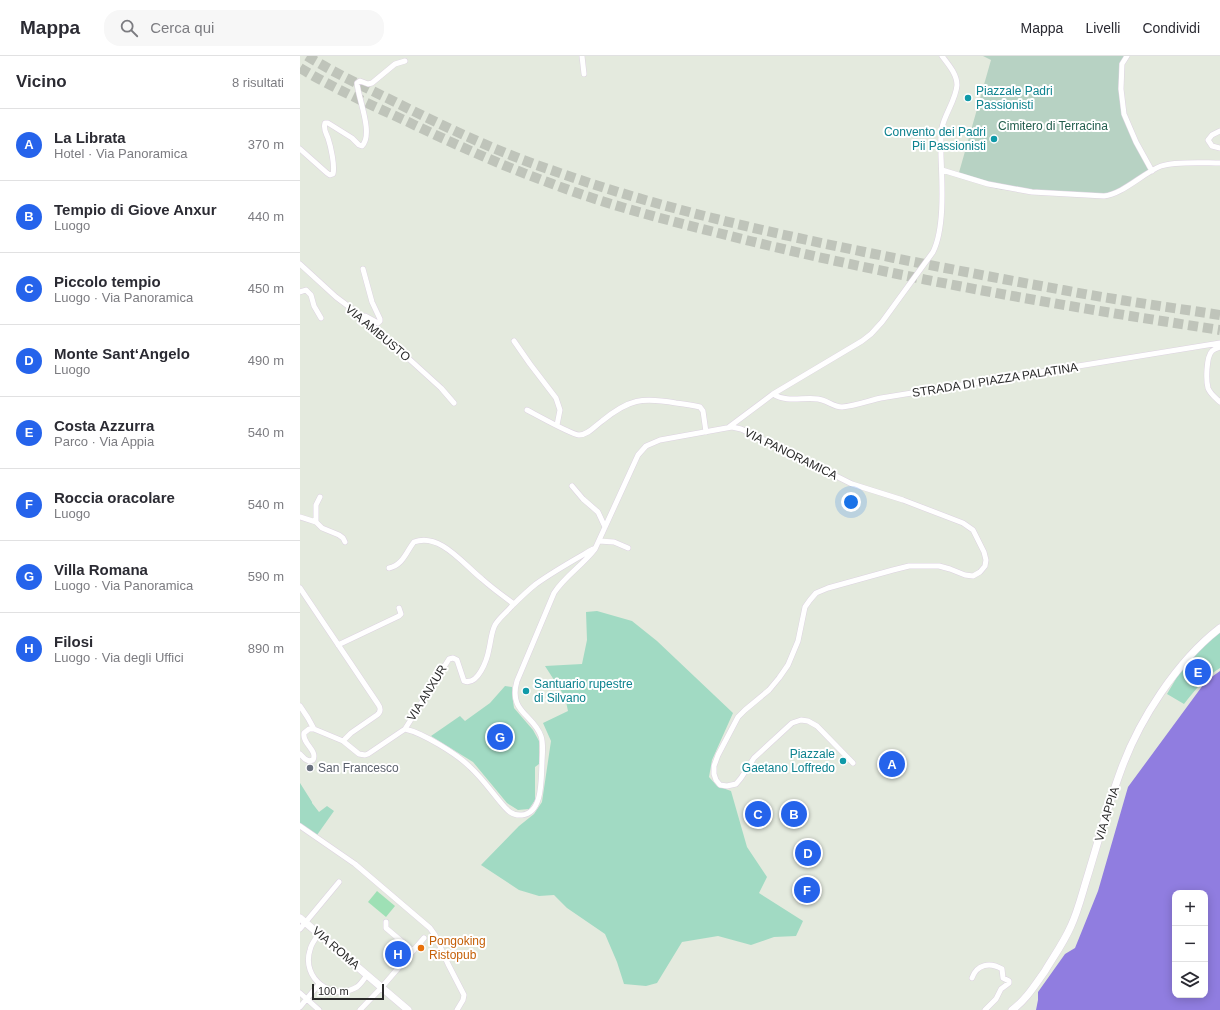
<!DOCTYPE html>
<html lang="it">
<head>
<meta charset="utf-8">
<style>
	:root { --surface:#fff; --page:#f7f7f7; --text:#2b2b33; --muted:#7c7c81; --line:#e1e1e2; --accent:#2563eb }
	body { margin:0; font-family:Helvetica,sans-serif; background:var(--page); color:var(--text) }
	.controls { position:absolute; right:12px; bottom:12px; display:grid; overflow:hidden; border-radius:8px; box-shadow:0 2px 10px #0003 }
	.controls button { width:36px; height:36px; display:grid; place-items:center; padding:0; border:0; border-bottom:1px solid var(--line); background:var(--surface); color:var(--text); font:20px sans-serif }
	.scale { position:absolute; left:12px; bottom:10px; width:72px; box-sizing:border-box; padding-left:4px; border:2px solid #2a2a2a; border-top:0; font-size:11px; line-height:14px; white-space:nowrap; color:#2a2a2a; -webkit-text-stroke:3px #fff; paint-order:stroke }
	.you { position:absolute; left:551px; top:446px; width:14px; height:14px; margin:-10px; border:3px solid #fff; border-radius:50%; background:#1a73e8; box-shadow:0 0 0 6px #1a73e833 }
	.badge { display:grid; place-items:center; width:26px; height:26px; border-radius:50%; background:var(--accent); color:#fff; font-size:13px; font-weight:700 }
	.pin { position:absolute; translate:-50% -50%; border:2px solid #fff; box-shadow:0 1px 4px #0006 }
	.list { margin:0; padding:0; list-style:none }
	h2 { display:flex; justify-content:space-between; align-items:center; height:52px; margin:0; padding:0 16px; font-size:17px }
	h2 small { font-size:13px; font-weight:400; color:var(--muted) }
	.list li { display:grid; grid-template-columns:26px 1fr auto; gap:12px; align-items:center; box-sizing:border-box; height:72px; padding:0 16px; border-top:1px solid var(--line) }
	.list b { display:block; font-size:15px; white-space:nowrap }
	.list p { margin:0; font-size:13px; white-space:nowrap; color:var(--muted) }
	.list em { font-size:13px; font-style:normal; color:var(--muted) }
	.icon { flex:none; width:22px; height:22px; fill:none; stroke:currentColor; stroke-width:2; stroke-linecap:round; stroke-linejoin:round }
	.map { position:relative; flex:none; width:920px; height:954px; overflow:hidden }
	header { display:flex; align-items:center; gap:24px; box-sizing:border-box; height:56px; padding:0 20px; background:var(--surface); border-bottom:1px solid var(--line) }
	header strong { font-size:19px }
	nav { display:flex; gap:22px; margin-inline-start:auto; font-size:14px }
	.search { width:280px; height:36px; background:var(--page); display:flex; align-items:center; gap:10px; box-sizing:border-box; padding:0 14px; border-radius:16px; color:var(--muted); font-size:15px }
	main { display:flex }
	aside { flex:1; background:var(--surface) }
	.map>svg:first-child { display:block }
	.green { fill:#a1dac3 }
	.cemetery { fill:#b7d2c3 }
	.pitch { fill:#9ee0b5 }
	.water { fill:#907de0; fill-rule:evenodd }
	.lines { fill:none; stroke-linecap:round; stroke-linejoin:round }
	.highway-tunnel { stroke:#bfc4ba; stroke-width:10; stroke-dasharray:10 5; stroke-linecap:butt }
	.street-casing { stroke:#ddd3e1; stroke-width:6 }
	.secondary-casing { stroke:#ddd3e1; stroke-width:8 }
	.street { stroke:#fff; stroke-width:5 }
	.secondary { stroke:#fff; stroke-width:7 }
	.culture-dot { fill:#0f9aa8; stroke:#fff; stroke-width:1.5 }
	.worship-dot { fill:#6b7280; stroke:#fff; stroke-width:1.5 }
	.food-dot { fill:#e8710a; stroke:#fff; stroke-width:1.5 }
	.labels { text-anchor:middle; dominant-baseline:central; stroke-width:4; stroke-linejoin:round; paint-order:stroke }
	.culture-label { font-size:12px; fill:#0d838f; stroke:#fff; text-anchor:start }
	.park-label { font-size:12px; fill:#235e4e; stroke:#fff }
	.street-label { font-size:12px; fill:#2a2a2a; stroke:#fff }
	.worship-label { font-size:12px; fill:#5b616d; stroke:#fff; text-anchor:start }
	.food-label { font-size:12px; fill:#c56008; stroke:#fff; text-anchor:start }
</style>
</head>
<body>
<header>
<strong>Mappa</strong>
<div class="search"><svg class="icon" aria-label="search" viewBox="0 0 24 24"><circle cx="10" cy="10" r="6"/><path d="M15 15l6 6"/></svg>Cerca qui</div>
<nav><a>Mappa</a><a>Livelli</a><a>Condividi</a></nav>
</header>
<main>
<aside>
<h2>Vicino<small>8 risultati</small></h2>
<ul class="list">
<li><span class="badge">A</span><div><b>La Librata</b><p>Hotel · Via Panoramica</p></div><em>370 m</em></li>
<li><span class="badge">B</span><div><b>Tempio di Giove Anxur</b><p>Luogo</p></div><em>440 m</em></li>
<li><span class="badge">C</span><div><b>Piccolo tempio</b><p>Luogo · Via Panoramica</p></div><em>450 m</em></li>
<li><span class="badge">D</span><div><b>Monte Sant‘Angelo</b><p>Luogo</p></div><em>490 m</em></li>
<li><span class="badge">E</span><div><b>Costa Azzurra</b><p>Parco · Via Appia</p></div><em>540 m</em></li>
<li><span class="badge">F</span><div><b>Roccia oracolare</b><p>Luogo</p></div><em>540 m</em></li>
<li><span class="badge">G</span><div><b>Villa Romana</b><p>Luogo · Via Panoramica</p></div><em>590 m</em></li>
<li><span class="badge">H</span><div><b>Filosi</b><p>Luogo · Via degli Uffici</p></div><em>890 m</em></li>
</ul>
</aside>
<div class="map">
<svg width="920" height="954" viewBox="0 0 920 954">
	<rect width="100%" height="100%" fill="#e4eade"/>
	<path class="green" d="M297 555 332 565 357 585 433 657 412 704 409 721 417 730 431 735 447 791 467 821 459 837 503 865 496 880 474 881 451 889 418 880 382 886 357 927 346 930 324 928 317 906 305 878 267 852 254 839 239 840 219 834 181 809 219 770 234 758 242 746 251 685 243 667 268 655 265 641 245 610 282 608 287 584 286 556Z
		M920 576V612C904 622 896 633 884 648L867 638 877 621 898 595Z
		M205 630 212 631V639L214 652 233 674 239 685V708L235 711V744L229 753 218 754 207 747 173 706 131 680 160 660 165 665 190 647Z
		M0 727 12 746V747L19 756 27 750 34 755 17 779 0 767Z"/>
	<path class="cemetery" d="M683 0H825L822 58 849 114 810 139 741 138 698 133 658 120 691 4Z"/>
	<path class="pitch" d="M77 835 95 850 86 861 68 846Z"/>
	<path class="water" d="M920 615V954H736L738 944V936L765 898 775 892 798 835 828 731 906 625ZM875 837H905V939H875Z"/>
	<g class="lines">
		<path class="highway-tunnel" d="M7 0C33 16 60 29 87 42 141 69 197 96 254 115 364 154 480 179 594 202 650 213 707 224 763 234 815 244 868 251 920 259
			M0 12C33 32 69 48 104 64 152 87 200 109 250 127 315 152 383 168 450 185 605 223 762 250 920 274"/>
		<g class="street-casing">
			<path id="street" d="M282 0 284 18
				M827 0 822 8 821 33 824 58 836 86 852 115
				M920 75 912 79 908 84 912 90 920 92
				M0 93 27 117 30 119 33 118C35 110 31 91 28 82 26 77 23 73 25 67H28L52 82 59 89 62 90C74 78 58 42 57 27L60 25 68 28 72 27 95 8 105 5
				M642 114 688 128 732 136 804 140C823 138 843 117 861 110 876 105 904 107 920 107
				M0 208 36 241 64 262 141 332 154 347
				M63 213 72 246 80 263V265L78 267 65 260
				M0 236 6 234 11 239 14 250 21 262
				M214 285 230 308 256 342 260 354 257 369
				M920 291C917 292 914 293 912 295 906 301 906 325 908 332 910 338 916 342 920 346
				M473 338C487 347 502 341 518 343 527 344 533 351 542 351 555 350 568 345 581 342L920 287
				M227 354C237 359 270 378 279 379 288 379 295 370 302 365 329 343 342 341 376 347 384 348 392 349 400 351L403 355 406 376
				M429 371 473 338 562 285 571 278 582 266 633 196C645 172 642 127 641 100 641 91 640 81 642 72 644 59 656 44 657 29 657 18 648 8 642 0
				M272 430 283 443 298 456 305 471
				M0 461 16 466 22 472 39 479 43 482 45 486
				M16 466V449L20 441
				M299 485 314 486 328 492
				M89 512C103 509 106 496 114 486 140 476 164 509 182 523 192 532 203 540 214 548
				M0 532 78 648C81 652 81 656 77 659L51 677 43 685
				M38 589 99 560 101 558 99 552
				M0 650 8 662 14 673
				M105 673C123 677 157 698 170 711 182 722 191 735 202 748 207 754 212 760 222 759 243 757 241 723 242 707 242 699 244 689 241 680 233 658 208 656 217 625L254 537C265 520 283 509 295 493L338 399 346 390 360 384 432 371 441 373 452 378 552 428 603 444 663 467 673 474 684 496 686 504 685 510 680 516 673 520 665 519 650 513 639 510H609L593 514 528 532 516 537 510 544 505 551 498 585 488 609 479 622 469 634 445 654 438 661 418 699 414 710V718L416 724 420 729 427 730 436 728 441 722 454 702 492 667 501 664 508 665 517 670 553 707
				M0 698 5 703 9 705 13 704C18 694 2 688 4 677L9 673H14L43 685 59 698 65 699 68 698 105 673 149 603 153 602 157 604 164 625C178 630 187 604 189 593 191 585 191 577 195 569 199 562 206 557 211 551 219 543 227 535 236 528 254 515 274 504 293 493
				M0 770 55 808 130 872 135 879 148 908 164 939 163 944 157 954
				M86 866V872L113 895
				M0 873 39 826
				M19 878C15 883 11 888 10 894 1 922 32 946 57 931 61 928 64 923 67 919
				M672 922C677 908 690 906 702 913L703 922 709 925V927L701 933 696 943 685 954
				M0 937 19 954
				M0 951 19 928
				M60 954 82 931 124 882"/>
		</g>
		<g class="secondary-casing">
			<path id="secondary" d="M0 862 108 954
				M712 954C726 944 735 929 745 915 754 900 764 886 771 870 778 855 782 838 787 822 798 786 808 749 821 714 839 664 877 605 920 572"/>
		</g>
		<use href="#street" class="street"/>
		<use href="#secondary" class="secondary"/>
	</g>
	<g class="culture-dot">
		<circle cx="668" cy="42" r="4"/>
		<circle cx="694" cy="83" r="4"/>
		<circle cx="226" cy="635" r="4"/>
		<circle cx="543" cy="705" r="4"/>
	</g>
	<circle class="worship-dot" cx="10" cy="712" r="4"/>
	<circle class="food-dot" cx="121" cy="892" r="4"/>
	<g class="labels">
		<g class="culture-label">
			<text x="676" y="35">Piazzale Padri<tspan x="676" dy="14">Passionisti</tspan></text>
			<text x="686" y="76" text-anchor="end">Convento dei Padri<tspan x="686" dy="14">Pii Passionisti</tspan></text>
			<text x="234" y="628">Santuario rupestre<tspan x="234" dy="14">di Silvano</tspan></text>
			<text x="535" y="698" text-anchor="end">Piazzale<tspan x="535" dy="14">Gaetano Loffredo</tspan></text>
		</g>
		<g class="park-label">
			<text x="753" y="70">Cimitero di Terracina</text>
		</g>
		<g class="street-label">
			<text transform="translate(78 277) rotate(40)">VIA AMBUSTO</text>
			<text transform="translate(695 324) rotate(-9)">STRADA DI PIAZZA PALATINA</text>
			<text transform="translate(491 398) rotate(26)">VIA PANORAMICA</text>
			<text transform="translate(127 637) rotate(-58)">VIA ANXUR</text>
			<text transform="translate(807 758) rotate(-73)">VIA APPIA</text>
			<text transform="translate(36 892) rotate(41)">VIA ROMA</text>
		</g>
		<g class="worship-label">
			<text x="18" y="712">San Francesco</text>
		</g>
		<g class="food-label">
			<text x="129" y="885">Pongoking<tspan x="129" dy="14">Ristopub</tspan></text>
		</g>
	</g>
</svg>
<div class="controls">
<button>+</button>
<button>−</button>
<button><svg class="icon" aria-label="layers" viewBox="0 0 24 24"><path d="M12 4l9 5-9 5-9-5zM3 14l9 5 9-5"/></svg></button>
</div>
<div class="scale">100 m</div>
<div class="you"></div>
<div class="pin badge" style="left:592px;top:708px">A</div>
<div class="pin badge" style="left:494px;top:758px">B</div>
<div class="pin badge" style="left:458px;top:758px">C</div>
<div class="pin badge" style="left:508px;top:797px">D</div>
<div class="pin badge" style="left:898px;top:616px">E</div>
<div class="pin badge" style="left:507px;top:834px">F</div>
<div class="pin badge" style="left:200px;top:681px">G</div>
<div class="pin badge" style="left:98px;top:898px">H</div>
</div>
</main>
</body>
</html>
